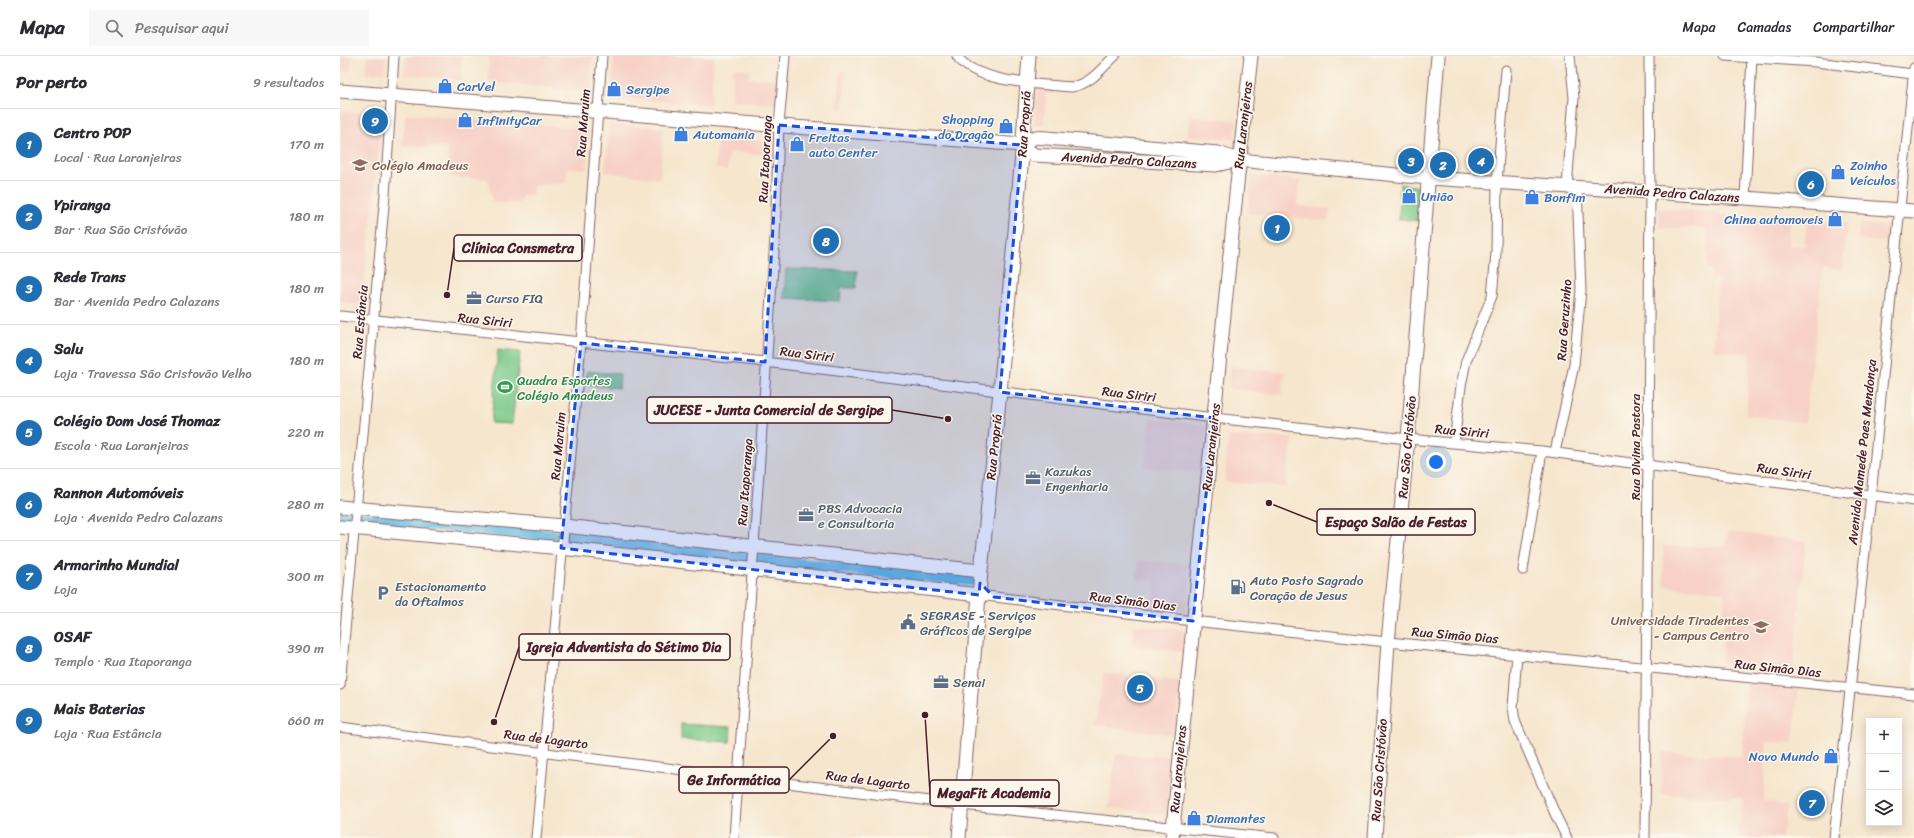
<!DOCTYPE html>
<html lang="pt">
<head>
<meta charset="utf-8">
<style>
	:root { --surface:#fff; --page:#f7f7f7; --text:#2b2b33; --muted:#7c7c81; --line:#e1e1e2; --accent:#1f6fb2 }
	body { margin:0; font-family:Sriracha,sans-serif; background:var(--page); color:var(--text) }
	.controls { position:absolute; right:12px; bottom:12px; display:grid; overflow:hidden; border-radius:0px; box-shadow:0 2px 10px #0003 }
	.controls button { width:36px; height:36px; display:grid; place-items:center; padding:0; border:0; border-bottom:1px solid var(--line); background:var(--surface); color:var(--text); font:20px sans-serif }
	.you { position:absolute; left:1096px; top:406px; width:14px; height:14px; margin:-10px; border:3px solid #fff; border-radius:50%; background:#1a73e8; box-shadow:0 0 0 6px #1a73e833 }
	.badge { display:grid; place-items:center; width:26px; height:26px; border-radius:50%; background:var(--accent); color:#fff; font-size:13px; font-weight:700 }
	.pin { position:absolute; translate:-50% -50%; border:2px solid #fff; box-shadow:0 1px 4px #0006 }
	.list { margin:0; padding:0; list-style:none }
	h2 { display:flex; justify-content:space-between; align-items:center; height:52px; margin:0; padding:0 16px; font-size:17px }
	h2 small { font-size:13px; font-weight:400; color:var(--muted) }
	.list li { display:grid; grid-template-columns:26px 1fr auto; gap:12px; align-items:center; box-sizing:border-box; height:72px; padding:0 16px; border-top:1px solid var(--line) }
	.list b { display:block; font-size:15px; white-space:nowrap }
	.list p { margin:0; font-size:13px; white-space:nowrap; color:var(--muted) }
	.list em { font-size:13px; font-style:normal; color:var(--muted) }
	.icon { flex:none; width:22px; height:22px; fill:none; stroke:currentColor; stroke-width:2; stroke-linecap:round; stroke-linejoin:round }
	.map { position:relative; flex:none; width:1574px; height:782px; overflow:hidden }
	header { display:flex; align-items:center; gap:24px; box-sizing:border-box; height:56px; padding:0 20px; background:var(--surface); border-bottom:1px solid var(--line) }
	header strong { font-size:19px }
	nav { display:flex; gap:22px; margin-inline-start:auto; font-size:14px }
	.search { width:280px; height:36px; background:var(--page); display:flex; align-items:center; gap:10px; box-sizing:border-box; padding:0 14px; border-radius:0px; color:var(--muted); font-size:15px }
	main { display:flex }
	aside { flex:1; background:var(--surface) }
	.map>svg:first-child { display:block }
	.built { fill:#f7d1c6 }
	.green { fill:#7ac989; stroke:#62745a }
	.lines { fill:none; stroke-linecap:round; stroke-linejoin:round }
	.canal { stroke:#66bee3; stroke-width:12 }
	.street-casing { stroke:#866564; stroke-width:11 }
	.secondary-casing { stroke:#866564; stroke-width:15 }
	.street { stroke:#fff; stroke-width:9 }
	.secondary { stroke:#fff; stroke-width:13 }
	.marked { fill:#1d4ed8; fill-opacity:0.2; stroke:#1d4ed8; stroke-width:3; stroke-dasharray:8 5; stroke-linejoin:round }
	.labels { text-anchor:middle; dominant-baseline:central; stroke-width:3; stroke-linejoin:round; paint-order:stroke }
	.shop-label { font-size:13px; fill:#366cbe; stroke:#fbf7ec; text-anchor:start }
	.street-label { font-size:13px; fill:#4a1f2b; stroke:#fbf7ec }
	.education-label { font-size:13px; fill:#785e54; stroke:#fbf7ec; text-anchor:start }
	.service-label { font-size:13px; fill:#4e5e75; stroke:#fbf7ec; text-anchor:start }
	.leisure-label { font-size:13px; fill:#27864d; stroke:#fbf7ec; text-anchor:start }
	.leader { fill:none; stroke:#4a1f2b; stroke-width:1.5 }
	.callout-dot { fill:#4a1f2b; stroke:#fbf7ec; stroke-width:1.5 }
	.callout { fill:#fbf7ec; stroke:#4a1f2b; stroke-width:1.5 }
	.callout-label { font-size:14px; text-anchor:middle; font-weight:bold; fill:#4a1f2b }
</style>
</head>
<body>
<header>
<strong>Mapa</strong>
<div class="search"><svg class="icon" aria-label="search" viewBox="0 0 24 24"><circle cx="10" cy="10" r="6"/><path d="M15 15l6 6"/></svg>Pesquisar aqui</div>
<nav><a>Mapa</a><a>Camadas</a><a>Compartilhar</a></nav>
</header>
<main>
<aside>
<h2>Por perto<small>9 resultados</small></h2>
<ul class="list">
<li><span class="badge">1</span><div><b>Centro POP</b><p>Local · Rua Laranjeiras</p></div><em>170 m</em></li>
<li><span class="badge">2</span><div><b>Ypiranga</b><p>Bar · Rua São Cristóvão</p></div><em>180 m</em></li>
<li><span class="badge">3</span><div><b>Rede Trans</b><p>Bar · Avenida Pedro Calazans</p></div><em>180 m</em></li>
<li><span class="badge">4</span><div><b>Salu</b><p>Loja · Travessa São Cristovão Velho</p></div><em>180 m</em></li>
<li><span class="badge">5</span><div><b>Colégio Dom José Thomaz</b><p>Escola · Rua Laranjeiras</p></div><em>220 m</em></li>
<li><span class="badge">6</span><div><b>Rannon Automóveis</b><p>Loja · Avenida Pedro Calazans</p></div><em>280 m</em></li>
<li><span class="badge">7</span><div><b>Armarinho Mundial</b><p>Loja</p></div><em>300 m</em></li>
<li><span class="badge">8</span><div><b>OSAF</b><p>Templo · Rua Itaporanga</p></div><em>390 m</em></li>
<li><span class="badge">9</span><div><b>Mais Baterias</b><p>Loja · Rua Estância</p></div><em>660 m</em></li>
</ul>
</aside>
<div class="map">
<svg width="1574" height="782" viewBox="0 0 1574 782">
	<rect width="100%" height="100%" fill="#fbf7ec"/>
	<filter id="ink" filterUnits="userSpaceOnUse"><feTurbulence type="fractalNoise" baseFrequency=".025" numOctaves="2"/><feDisplacementMap in="SourceGraphic" scale="8" xChannelSelector="R" yChannelSelector="G"/><feConvolveMatrix kernelMatrix="1 2 1 2 8 2 1 2 1" color-interpolation-filters="sRGB"/></filter>
	<filter id="wash" filterUnits="userSpaceOnUse"><feTurbulence type="fractalNoise" baseFrequency=".012" numOctaves="4" result="noise"/><feDisplacementMap in="SourceGraphic" scale="16" xChannelSelector="R" yChannelSelector="G"/><feGaussianBlur stdDeviation="0.9" result="paint"/><feColorMatrix in="noise" values="0 0 0 0 0 0 0 0 0 0 0 0 0 0 0 0 0 1.4 0 .05"/><feComposite in="paint" operator="in"/></filter>
	<g filter="url(#wash)">
		<rect width="100%" height="100%" fill="#f6e6ce"/>
		<path class="built" d="M0 0H12L10 16 0 15Z
			M27 0H46L45 16 25 18Z
			M66 0H121L120 24 64 18Z
			M149 0H253L250 35 148 26Z
			M274 0H374L371 49 271 41Z
			M394 12 409 14V22L438 23 437 49 391 44Z
			M501 14 506 15 503 53 497 52Z
			M698 29 715 31 714 38H706L704 70H693Z
			M0 55 41 59 39 93 22 249 0 247Z
			M66 58 249 73 247 113 227 112 226 127 193 130 192 139 182 140 179 147H153L148 123 111 121 107 91H62Z
			M850 59 896 65 895 83 848 80Z
			M269 68 323 72 320 123 265 116Z
			M378 81 432 86 431 99 389 96 387 114 375 112Z
			M911 119 960 125 957 150 990 153 988 165 908 157Z
			M1319 152 1449 165 1448 190H1464L1467 166 1507 167 1502 214 1483 211 1465 367 1406 359 1410 298 1373 294 1378 223 1370 222 1372 214 1368 213 1366 172H1319Z
			M1519 167 1551 171V187L1518 183Z
			M890 311 946 316 941 339 889 332Z
			M811 362 867 370 862 417 805 411Z
			M888 380 953 382 945 431 885 426Z
			M1388 476 1466 485 1453 615 1382 606 1385 536 1324 530 1323 490 1385 491Z
			M799 504 852 509 847 556 812 551 816 524H796Z
			M793 569 844 574 843 596 792 589Z
			M764 617 840 626 835 679 755 669Z
			M1407 625 1459 628 1453 687 1427 686 1423 744 1447 750 1442 782H1398L1403 742 1322 739 1321 696 1402 701Z
			M776 699 832 700 826 759 768 752Z"/>
		<path class="green" d="M1060 128 1081 131 1079 165 1059 163Z
			M446 213 517 215 516 232H501L500 245 444 242Z
			M158 294 180 296 172 368 151 367Z
			M247 315 280 318 279 332 245 329Z
			M341 668 391 671 390 686 341 683Z"/>
		<g class="lines">
			<path class="canal" d="M0 460 258 484 448 507 631 524"/>
		</g>
	</g>
	<g filter="url(#ink)">
		<g class="lines">
			<g class="street-casing">
				<path id="street" d="M617 0C634 27 702 28 731 31 750 29 762 12 775 0
					M1385 0 1476 6 1573 18
					M1227 131 1234 42 1230 0
					M1405 142 1412 0
					M0 260 425 306 874 362 1068 383 1202 395 1574 445
					M1114 387 1121 330 1126 305 1152 240 1156 197 1157 126 1166 14
					M1215 396 1234 309 1241 234 1237 132
					M1183 514 1202 395
					M639 539 853 565 1038 585 1574 638
					M1177 598 1173 652 1175 665 1216 760 1227 782
					M0 629 45 139 54 0
					M0 671 622 749 934 782
					M196 782 241 287 262 0
					M394 782 435 182 439 69 445 0
					M1305 782 1310 136 1309 0
					M1494 782 1531 440 1574 12"/>
			</g>
			<g class="secondary-casing">
				<path id="secondary" d="M0 35 682 89 695 81 878 97 899 104
					M682 89 694 99 876 109 899 104 1089 122 1405 142 1574 155
					M0 451 224 470 641 515
					M0 471 221 492 639 539
					M619 782 641 515 660 336 681 111 689 0
					M832 782 897 128 911 0
					M1035 782 1048 586 1068 383 1098 0"/>
			</g>
			<use href="#street" class="street"/>
			<use href="#secondary" class="secondary"/>
		</g>
	</g>
	<path class="marked" d="M439 69 682 89 660 336 874 362 853 565 654 541 640 527 639 539 221 492 241 287 425 306Z"/>
	<defs>
		<g id="shop-bare" transform="scale(1.2)"><path d="M-5-2.5h2.3a2.7 3.5 0 0 1 5.4 0H5L5.5 6h-11ZM-1.5-2.5h3a1.5 2.3 0 0 0-3 0Z" fill="#3f7fe0" stroke="#fbf7ec" stroke-width="2.5" paint-order="stroke"/></g>
		<g id="school-bare" transform="scale(1.2)"><path d="M0-5L7-2L0 1L-7-2ZM-4 1L0 2.5L4 1V4Q0 6-4 4Z" fill="#8d6e63" stroke="#fbf7ec" stroke-width="2.5" paint-order="stroke"/></g>
		<g id="office-bare" transform="scale(1.2)"><path d="M-6-3h4V-5.5h4V-3h4V5H-6ZM-1-4.5V-3h2v-1.5ZM-6 0V1H6V0Z" fill="#5c6f8a" stroke="#fbf7ec" stroke-width="2.5" paint-order="stroke"/></g>
		<g id="stadium-bare" transform="scale(1.2)"><path d="M0-5a6.5 5 0 1 0 0 10a6.5 5 0 1 0 0-10ZM-3.5-1.8h7v3.6h-7Z" fill="#2e9e5b" stroke="#fbf7ec" stroke-width="2.5" paint-order="stroke"/></g>
		<g id="fuel-bare" transform="scale(1.2)"><path d="M-5.5-6h7V0h2V4h1.3V-2.5L3-4.5l.8-.8L6-3V5H2.5V1h-1V6h-7ZM-4.2-4.7v3.2H.2V-4.7Z" fill="#5c6f8a" stroke="#fbf7ec" stroke-width="2.5" paint-order="stroke"/></g>
		<g id="parking-bare" transform="scale(1.2)"><path d="M-3.5-5.5H1a3.5 3.5 0 0 1 0 7H-1V5.5H-3.5ZM-1-3.4V-.6H.8a1.4 1.4 0 0 0 0-2.8Z" fill="#5c6f8a" stroke="#fbf7ec" stroke-width="2.5" paint-order="stroke"/></g>
		<g id="civic-bare" transform="scale(1.2)"><path d="M-.6-6.5H3V-4.5H.6V-3L4-1V1h2V6H-6V1h2V-1L-.6-3ZM-1.2 2.5V6h2.4V2.5Z" fill="#5c6f8a" stroke="#fbf7ec" stroke-width="2.5" paint-order="stroke"/></g>
		<g id="university-bare" transform="scale(1.2)"><path d="M0-5L7-2L0 1L-7-2ZM-4 1L0 2.5L4 1V4Q0 6-4 4Z" fill="#8d6e63" stroke="#fbf7ec" stroke-width="2.5" paint-order="stroke"/></g>
	</defs>
	<g fill-rule="evenodd">
		<use href="#shop-bare" x="105" y="30"/>
		<use href="#shop-bare" x="274" y="33"/>
		<use href="#shop-bare" x="125" y="64"/>
		<use href="#shop-bare" x="666" y="70"/>
		<use href="#shop-bare" x="341" y="78"/>
		<use href="#shop-bare" x="457" y="88"/>
		<use href="#school-bare" x="20" y="109"/>
		<use href="#shop-bare" x="1498" y="116"/>
		<use href="#shop-bare" x="1069" y="140"/>
		<use href="#shop-bare" x="1192" y="141"/>
		<use href="#shop-bare" x="1495" y="163"/>
		<use href="#office-bare" x="134" y="242"/>
		<use href="#stadium-bare" x="165" y="331"/>
		<use href="#office-bare" x="693" y="422"/>
		<use href="#office-bare" x="466" y="459"/>
		<use href="#fuel-bare" x="898" y="531"/>
		<use href="#parking-bare" x="43" y="537"/>
		<use href="#civic-bare" x="568" y="566"/>
		<use href="#university-bare" x="1421" y="571"/>
		<use href="#office-bare" x="601" y="626"/>
		<use href="#shop-bare" x="1491" y="700"/>
		<use href="#shop-bare" x="854" y="762"/>
	</g>
	<g class="labels">
		<g class="shop-label">
			<text x="117" y="30">CarVel</text>
			<text x="286" y="33">Sergipe</text>
			<text x="654" y="63" text-anchor="end">Shopping<tspan x="654" dy="15">do Dragão</tspan></text>
			<text x="137" y="64">InfinityCar</text>
			<text x="353" y="78">Automania</text>
			<text x="469" y="81">Freitas<tspan x="469" dy="15">auto Center</tspan></text>
			<text x="1510" y="109">Zoinho<tspan x="1510" dy="15">Veículos</tspan></text>
			<text x="1081" y="140">União</text>
			<text x="1204" y="141">Bonfim</text>
			<text x="1483" y="163" text-anchor="end">China automoveis</text>
			<text x="1479" y="700" text-anchor="end">Novo Mundo</text>
			<text x="866" y="762">Diamantes</text>
		</g>
		<g class="street-label">
			<text transform="translate(243 67) rotate(-86)">Rua Maruim</text>
			<text transform="translate(684 68) rotate(-86)">Rua Propriá</text>
			<text transform="translate(903 69) rotate(-84)">Rua Laranjeiras</text>
			<text transform="translate(425 103) rotate(-87)">Rua Itaporanga</text>
			<text transform="translate(789 104) rotate(3)">Avenida Pedro Calazans</text>
			<text transform="translate(1332 137) rotate(4)">Avenida Pedro Calazans</text>
			<text transform="translate(145 264) rotate(6)">Rua Siriri</text>
			<text transform="translate(1224 264) rotate(-86)">Rua Geruzinho</text>
			<text transform="translate(20 266) rotate(-85)">Rua Estância</text>
			<text transform="translate(467 298) rotate(7)">Rua Siriri</text>
			<text transform="translate(789 338) rotate(7)">Rua Siriri</text>
			<text transform="translate(1122 375) rotate(5)">Rua Siriri</text>
			<text transform="translate(218 390) rotate(-85)">Rua Maruim</text>
			<text transform="translate(654 391) rotate(-84)">Rua Propriá</text>
			<text transform="translate(871 391) rotate(-84)">Rua Laranjeiras</text>
			<text transform="translate(1067 391) rotate(-85)">Rua São Cristóvão</text>
			<text transform="translate(1295 391) rotate(-90)">Rua Divina Pastora</text>
			<text transform="translate(1522 396) rotate(-84)">Avenida Mamede Paes Mendonça</text>
			<text transform="translate(1444 415) rotate(8)">Rua Siriri</text>
			<text transform="translate(405 426) rotate(-86)">Rua Itaporanga</text>
			<text transform="translate(793 545) rotate(7)">Rua Simão Dias</text>
			<text transform="translate(1115 579) rotate(5)">Rua Simão Dias</text>
			<text transform="translate(1438 612) rotate(6)">Rua Simão Dias</text>
			<text transform="translate(206 683) rotate(7)">Rua de Lagarto</text>
			<text transform="translate(838 713) rotate(-85)">Rua Laranjeiras</text>
			<text transform="translate(1039 714) rotate(-86)">Rua São Cristóvão</text>
			<text transform="translate(528 724) rotate(7)">Rua de Lagarto</text>
		</g>
		<g class="education-label">
			<text x="32" y="109">Colégio Amadeus</text>
			<text x="1409" y="564" text-anchor="end">Universidade Tiradentes<tspan x="1409" dy="15">- Campus Centro</tspan></text>
		</g>
		<g class="service-label">
			<text x="146" y="242">Curso FIQ</text>
			<text x="705" y="415">Kazukas<tspan x="705" dy="15">Engenharia</tspan></text>
			<text x="478" y="452">PBS Advocacia<tspan x="478" dy="15">e Consultoria</tspan></text>
			<text x="910" y="524">Auto Posto Sagrado<tspan x="910" dy="15">Coração de Jesus</tspan></text>
			<text x="55" y="530">Estacionamento<tspan x="55" dy="15">da Oftalmos</tspan></text>
			<text x="580" y="559">SEGRASE - Serviços<tspan x="580" dy="15">Gráficos de Sergipe</tspan></text>
			<text x="613" y="626">Senai</text>
		</g>
		<g class="leisure-label">
			<text x="177" y="324">Quadra Esportes<tspan x="177" dy="15">Colégio Amadeus</tspan></text>
		</g>
	</g>
	<path class="leader" d="M107 239L114 192M608 363L552 354M929 447L977 466M154 666L179 591M493 680L449 724M585 659L590 737"/>
	<g class="callout-dot">
		<circle cx="107" cy="239" r="4"/>
		<circle cx="608" cy="363" r="4"/>
		<circle cx="929" cy="447" r="4"/>
		<circle cx="154" cy="666" r="4"/>
		<circle cx="493" cy="680" r="4"/>
		<circle cx="585" cy="659" r="4"/>
	</g>
	<g class="callout">
		<rect x="114" y="179" width="128" height="26" rx="4"/>
		<rect x="307" y="341" width="245" height="26" rx="4"/>
		<rect x="977" y="453" width="158" height="26" rx="4"/>
		<rect x="179" y="578" width="211" height="26" rx="4"/>
		<rect x="339" y="711" width="110" height="26" rx="4"/>
		<rect x="590" y="724" width="129" height="26" rx="4"/>
	</g>
	<g class="callout-label">
		<text x="178" y="197">Clínica Consmetra</text>
		<text x="429" y="359">JUCESE - Junta Comercial de Sergipe</text>
		<text x="1056" y="471">Espaço Salão de Festas</text>
		<text x="284" y="596">Igreja Adventista do Sétimo Dia</text>
		<text x="394" y="729">Ge Informática</text>
		<text x="654" y="742">MegaFit Academia</text>
	</g>
</svg>
<div class="controls">
<button>+</button>
<button>−</button>
<button><svg class="icon" aria-label="layers" viewBox="0 0 24 24"><path d="M12 4l9 5-9 5-9-5zM3 14l9 5 9-5"/></svg></button>
</div>
<div class="you"></div>
<div class="pin badge" style="left:937px;top:172px">1</div>
<div class="pin badge" style="left:1103px;top:109px">2</div>
<div class="pin badge" style="left:1071px;top:105px">3</div>
<div class="pin badge" style="left:1141px;top:105px">4</div>
<div class="pin badge" style="left:800px;top:632px">5</div>
<div class="pin badge" style="left:1471px;top:128px">6</div>
<div class="pin badge" style="left:1472px;top:747px">7</div>
<div class="pin badge" style="left:486px;top:185px">8</div>
<div class="pin badge" style="left:35px;top:65px">9</div>
</div>
</main>
</body>
</html>
